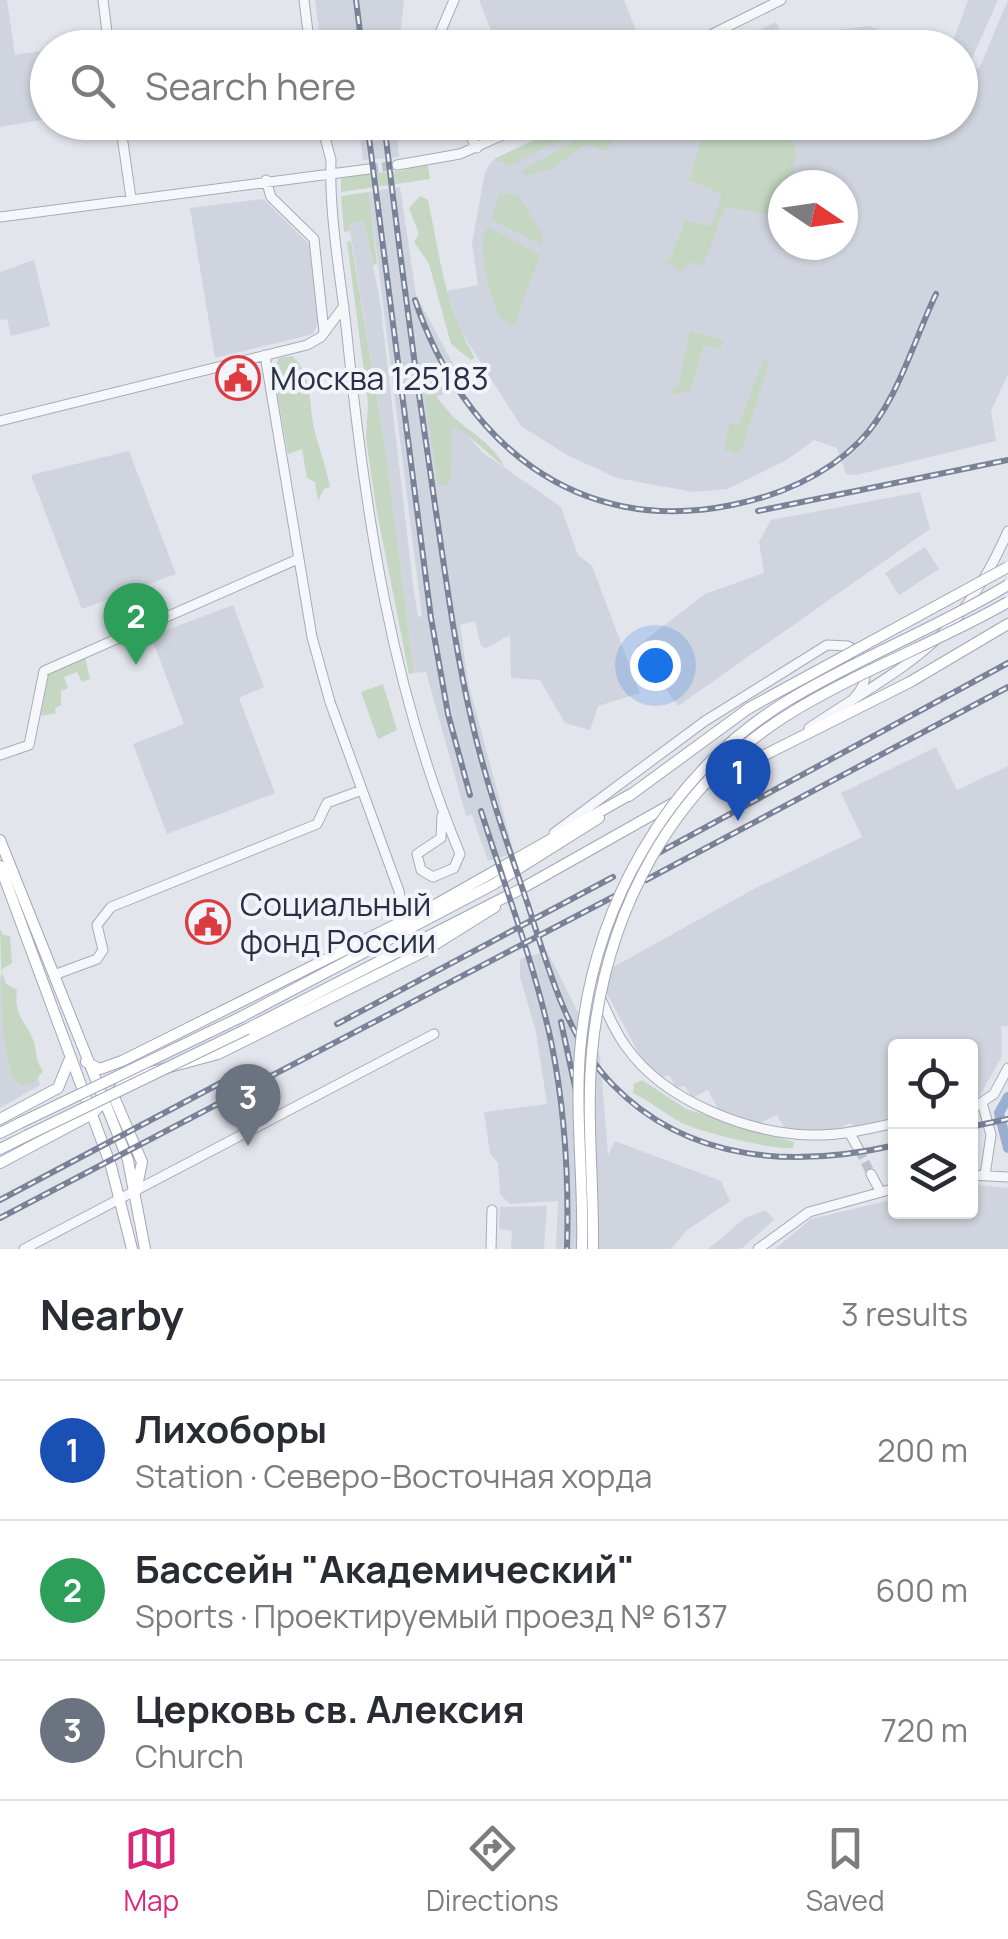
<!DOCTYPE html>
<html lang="en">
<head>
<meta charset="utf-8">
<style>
	:root { --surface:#fff; --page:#f7f7f7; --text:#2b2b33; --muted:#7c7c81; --line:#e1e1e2; --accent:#db2777 }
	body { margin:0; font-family:Manrope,sans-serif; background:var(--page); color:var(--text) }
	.controls { position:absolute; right:30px; bottom:30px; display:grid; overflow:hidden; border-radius:10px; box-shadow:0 2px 8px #0004 }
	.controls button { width:90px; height:90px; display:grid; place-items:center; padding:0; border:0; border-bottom:2px solid var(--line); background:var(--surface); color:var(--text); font:50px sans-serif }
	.compass { position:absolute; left:768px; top:170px; width:90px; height:90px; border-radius:50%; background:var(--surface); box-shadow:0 2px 8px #0004; rotate:103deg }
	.you { position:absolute; left:655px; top:665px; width:35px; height:35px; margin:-25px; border:8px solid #fff; border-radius:50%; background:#1a73e8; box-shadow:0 0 0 15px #1a73e833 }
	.badge { display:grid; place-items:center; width:65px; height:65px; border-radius:50%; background:var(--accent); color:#fff; font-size:32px; font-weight:700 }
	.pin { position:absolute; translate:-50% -82px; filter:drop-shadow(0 2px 5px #0008) }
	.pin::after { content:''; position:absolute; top:52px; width:35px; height:30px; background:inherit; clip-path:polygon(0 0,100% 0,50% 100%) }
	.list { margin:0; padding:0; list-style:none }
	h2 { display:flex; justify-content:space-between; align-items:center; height:130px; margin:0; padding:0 40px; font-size:42px }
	h2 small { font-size:32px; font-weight:400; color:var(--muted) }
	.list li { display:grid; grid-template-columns:65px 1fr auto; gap:30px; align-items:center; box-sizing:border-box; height:140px; padding:0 40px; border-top:2px solid var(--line) }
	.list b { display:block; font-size:38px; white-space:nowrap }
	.list p { margin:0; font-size:32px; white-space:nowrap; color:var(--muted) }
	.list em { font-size:32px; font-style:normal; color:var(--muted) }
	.icon { flex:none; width:55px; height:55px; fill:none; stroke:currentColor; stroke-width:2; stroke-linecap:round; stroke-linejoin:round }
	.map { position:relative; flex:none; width:1008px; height:1249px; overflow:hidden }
	.search { position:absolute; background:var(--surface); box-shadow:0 2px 8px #0004; left:30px; right:30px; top:30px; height:110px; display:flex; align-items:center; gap:25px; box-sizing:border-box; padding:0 35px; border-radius:55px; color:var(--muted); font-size:38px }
	.sheet { height:550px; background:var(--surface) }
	nav { display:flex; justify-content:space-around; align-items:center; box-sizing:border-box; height:140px; border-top:2px solid var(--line); background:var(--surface); font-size:28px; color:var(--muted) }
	nav a { display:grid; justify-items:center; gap:5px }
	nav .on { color:var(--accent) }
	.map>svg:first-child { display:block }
	.built { fill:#d0d4de; fill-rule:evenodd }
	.green { fill:#c5d7c2 }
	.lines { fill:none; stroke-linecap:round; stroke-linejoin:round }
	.river { stroke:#9aaed0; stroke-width:10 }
	.minor-tunnel { stroke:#bdc1cb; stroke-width:9; stroke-dasharray:9 4.5; stroke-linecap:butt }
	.minor-casing { stroke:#a6abb7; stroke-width:11 }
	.major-casing { stroke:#a0a7b9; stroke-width:12 }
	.minor { stroke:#f6f7fa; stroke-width:9 }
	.major { stroke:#fff; stroke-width:10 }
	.rail-casing { stroke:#7a8298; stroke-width:6 }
	.rail { stroke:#f2f4f9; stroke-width:2.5; stroke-dasharray:8; stroke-linecap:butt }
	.major-bridge-casing { stroke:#a0a7b9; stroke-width:12; stroke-linecap:butt }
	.major-bridge { stroke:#fff; stroke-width:10 }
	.labels { text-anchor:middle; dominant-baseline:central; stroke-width:8; stroke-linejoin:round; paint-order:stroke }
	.poi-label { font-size:32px; fill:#283046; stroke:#f2f4f9; text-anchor:start }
</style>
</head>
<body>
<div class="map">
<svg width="1008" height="1249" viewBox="0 0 1008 1249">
	<rect width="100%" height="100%" fill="#e2e5ec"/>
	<path class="built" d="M0 0H7L15 55 47 50V119L0 127Z
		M315 0H404L399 47H321Z
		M479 0H624L642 46 483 47 493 36Z
		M968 0H998L969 65 979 69 1008 0V374L991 411 996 441 856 475 846 474 837 448 814 440 785 461 727 489 693 492 617 478 567 455 521 426 460 330 447 291 478 285 472 243 485 172 492 161 570 123 960 122V48L951 47ZM783 185H843V245H783Z
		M776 22 786 44 824 32 869 26 925 47 723 48Z
		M358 123H396L399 157 363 160Z
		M400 187 416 295 467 390 436 396 482 452 561 507 578 555 592 566 640 693 598 706 590 730 565 723 540 680 511 678 510 635 486 648 481 646 475 621 460 625 468 682 514 853 488 861 472 815 466 816 426 672 414 673 386 452 349 224 364 221 380 301 413 585 418 617 422 616 369 192Z
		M263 199 313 248 319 320 313 334 215 358 190 208Z
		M34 260 50 326 11 336 7 319 0 320V272Z
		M129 451 176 574 82 609 31 475Z
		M920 492 930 529 678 706 636 647 705 594 764 573 759 542 771 520Z
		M925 547 939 569 899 595 885 573Z
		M233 605 264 687 239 698 275 793 167 834 133 744 184 724 151 636Z
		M936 747 957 790 1008 766V1026H1001L1002 1056 978 1099 971 1105 970 1046H896L895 1119 859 1128 850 1123 833 1132 785 1129 777 1115 760 1123 718 1109 708 1090 692 1098 685 1086 676 1088 669 1075 659 1079 644 1063 606 992 608 970 754 889 862 837 841 793Z
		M547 951 600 1056 608 1155 615 1141 721 1181 730 1201 686 1231 671 1249H556L558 1201 510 1204 500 1194 498 1163 490 1153 484 1112 547 1104 536 1032 520 977V959Z
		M0 975 40 1085 0 1108Z
		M977 1185 1008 1188V1249H775L811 1219 895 1199 896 1212H970L971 1186Z
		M547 1206 544 1249H511L512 1231 499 1229 500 1207Z
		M766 1210 774 1220 741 1249H708L745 1218Z"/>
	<path class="green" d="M570 123H592L510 166 494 159Z
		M606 123H617L608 151 586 144 552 169 527 176 521 171Z
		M707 123H789L797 157 788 185H783L775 215 725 207 703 266 690 262 680 272 663 261 670 259 685 222 680 219 711 226 722 194 689 180Z
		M421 164 428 166 430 179 341 192V178L348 175 402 171Z
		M369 192 377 264 373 265 364 221 349 224 350 231 344 232 341 196Z
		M500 193 518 195 543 235 541 245 491 219Z
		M420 196 428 200C440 257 445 308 475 358L471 360 451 344 429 264 414 242 419 234 409 208Z
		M488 227 540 255 514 326 500 318C491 299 474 243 488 227Z
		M351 241 386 452 414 673 409 674 376 507 366 438 368 402 347 242Z
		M690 331 724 340 720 350 704 345 690 391 673 394 672 388 678 386Z
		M292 356C314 376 308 407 315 432 320 451 326 467 330 487L324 489 318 501 315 482 307 478 302 449 288 454 273 370 279 358Z
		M764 358 770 360 742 449 737 453 724 450 730 423 739 425Z
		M436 395C449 424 492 437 504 467L463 431 452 427 451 479 447 486 438 484 425 396Z
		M85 657 90 679 82 682 77 672 64 677 68 688 61 691V705L55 708 56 713 41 716 48 674Z
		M383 684 397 730 378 739 361 692Z
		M0 929 3 935 10 936 12 963 1 970 6 984 17 990C13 1019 30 1024 35 1046 37 1057 36 1061 43 1071L34 1083 21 1086 12 1076 3 1032Z
		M642 1080 686 1109 794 1142 793 1148C773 1150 699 1132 680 1122 664 1113 650 1101 633 1093L634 1084Z"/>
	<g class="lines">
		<path class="river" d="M1008 1097 999 1113 1008 1148"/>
		<path class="minor-tunnel" d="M369 169 397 165
			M859 1150 871 1174"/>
		<g class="minor-casing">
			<path id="minor" d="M103 0 109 48
				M304 0 310 48
				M445 48 440 33 454 0
				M684 48 781 0
				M120 122 131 198
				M321 122 331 160C329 218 341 278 347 335 365 513 391 688 460 854L454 868 433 877 421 870 417 854 441 838 442 816
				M463 122 477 148
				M397 165 460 154 532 122
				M266 180 271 197 314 239 324 332
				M0 217 369 169
				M265 355 312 637 330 702 399 891 403 911 398 922
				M0 421 307 345 321 337 344 306
				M809 728C908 662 957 647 1008 531
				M0 755 29 745 44 671 298 559
				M554 833 705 721 827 645 848 646C869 659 871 680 854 698
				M54 975 97 959 103 950 97 925 111 907 317 824 327 803 362 790
				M592 979C603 1002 612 1028 627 1048 665 1101 747 1133 811 1135 839 1136 868 1129 896 1123
				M983 1106 991 1135 985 1175
				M970 1110 994 1094 1008 1068
				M849 1132 859 1150
				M871 1174 880 1191
				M970 1175 1008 1177
				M24 1249 434 1034
				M491 1249 492 1210
				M758 1249 809 1212 896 1188"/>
		</g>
		<g class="major-casing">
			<path id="major" d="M707 784 910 682 1008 624
				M629 796 749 708
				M0 840 128 1160 145 1249
				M0 866 111 1166 132 1249
				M241 1017 494 884 599 818
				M247 1029 519 890 675 802
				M86 1062 100 1069 122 1061 433 906 631 794
				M0 1119 58 1088 69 1061
				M0 1133 20 1123
				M0 1149 26 1136
				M0 1163 92 1114 104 1101
				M136 1191 142 1162 114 1097 125 1079 218 1054 423 952 495 907"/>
		</g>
		<use href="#minor" class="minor"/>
		<use href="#major" class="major"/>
		<g class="rail-casing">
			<path id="rail" d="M356 0 362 48
				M367 122 431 618 448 714 470 795
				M384 122C399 250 416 378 435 505 446 578 455 650 472 722 486 783 507 843 527 902 548 966 565 1036 613 1085 689 1163 796 1168 896 1145
				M415 300C463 442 576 537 732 505 778 496 825 476 859 442 897 404 913 342 936 294
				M758 511 1008 460
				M481 811C505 887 534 963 551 1041 565 1109 569 1180 567 1249
				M638 864 1008 663
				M646 880 1008 687
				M561 1022 587 1142 590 1249
				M337 1024 613 877
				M970 1127 1008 1119
				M0 1200 230 1078
				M0 1218 630 888"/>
		</g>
		<use href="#rail" class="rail"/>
		<g class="major-bridge-casing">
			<path id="major-bridge" d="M749 708 1008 567
				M20 1123 241 1017
				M26 1136 247 1029
				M582 1249C584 1184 575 1118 580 1052 591 911 665 776 787 701 858 658 937 628 1008 585
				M593 1249C594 1184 586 1116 592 1052 605 913 671 786 792 712 861 670 938 642 1008 602"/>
		</g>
		<use href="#major-bridge" class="major-bridge"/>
	</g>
	<defs>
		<g id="civic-ring" transform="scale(2.25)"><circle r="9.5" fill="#f2f4f9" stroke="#de3b41" stroke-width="1.5"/><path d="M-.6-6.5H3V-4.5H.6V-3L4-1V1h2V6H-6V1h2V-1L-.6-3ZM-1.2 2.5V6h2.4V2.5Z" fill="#de3b41"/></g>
	</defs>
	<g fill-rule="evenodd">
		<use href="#civic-ring" x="238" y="378"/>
		<use href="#civic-ring" x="208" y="922"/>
	</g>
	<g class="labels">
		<g class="poi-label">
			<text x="270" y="378">Москва 125183</text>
			<text x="240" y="904">Социальный<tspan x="240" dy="37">фонд России</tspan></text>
		</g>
	</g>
</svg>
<div class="controls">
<button><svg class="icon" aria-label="locate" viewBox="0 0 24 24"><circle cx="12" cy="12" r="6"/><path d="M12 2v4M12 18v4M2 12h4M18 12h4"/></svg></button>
<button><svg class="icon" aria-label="layers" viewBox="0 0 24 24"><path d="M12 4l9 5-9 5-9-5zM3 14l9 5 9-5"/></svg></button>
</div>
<svg class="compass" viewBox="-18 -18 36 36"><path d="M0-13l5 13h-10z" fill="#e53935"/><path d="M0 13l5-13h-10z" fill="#7c7c81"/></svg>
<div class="you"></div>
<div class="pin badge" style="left:738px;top:821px;background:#1a4fb4">1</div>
<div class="pin badge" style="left:136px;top:665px;background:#2e9e5b">2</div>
<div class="pin badge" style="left:248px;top:1146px;background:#6b7280">3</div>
<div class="search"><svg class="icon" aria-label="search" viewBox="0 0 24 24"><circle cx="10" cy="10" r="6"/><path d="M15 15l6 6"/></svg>Search here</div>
</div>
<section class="sheet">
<h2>Nearby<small>3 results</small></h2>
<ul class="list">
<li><span class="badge" style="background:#1a4fb4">1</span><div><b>Лихоборы</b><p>Station · Северо-Восточная хорда</p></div><em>200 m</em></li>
<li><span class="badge" style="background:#2e9e5b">2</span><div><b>Бассейн &quot;Академический&quot;</b><p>Sports · Проектируемый проезд № 6137</p></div><em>600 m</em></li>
<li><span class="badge" style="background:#6b7280">3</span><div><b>Церковь св. Алексия</b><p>Church</p></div><em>720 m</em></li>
</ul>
</section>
<nav>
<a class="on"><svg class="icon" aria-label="map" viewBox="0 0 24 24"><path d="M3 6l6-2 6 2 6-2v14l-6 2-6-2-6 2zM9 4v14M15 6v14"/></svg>Map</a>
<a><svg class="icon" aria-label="directions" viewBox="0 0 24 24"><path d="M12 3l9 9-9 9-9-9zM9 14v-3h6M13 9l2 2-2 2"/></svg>Directions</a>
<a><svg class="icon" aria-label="saved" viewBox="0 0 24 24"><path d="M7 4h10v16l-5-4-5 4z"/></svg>Saved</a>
</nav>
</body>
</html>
